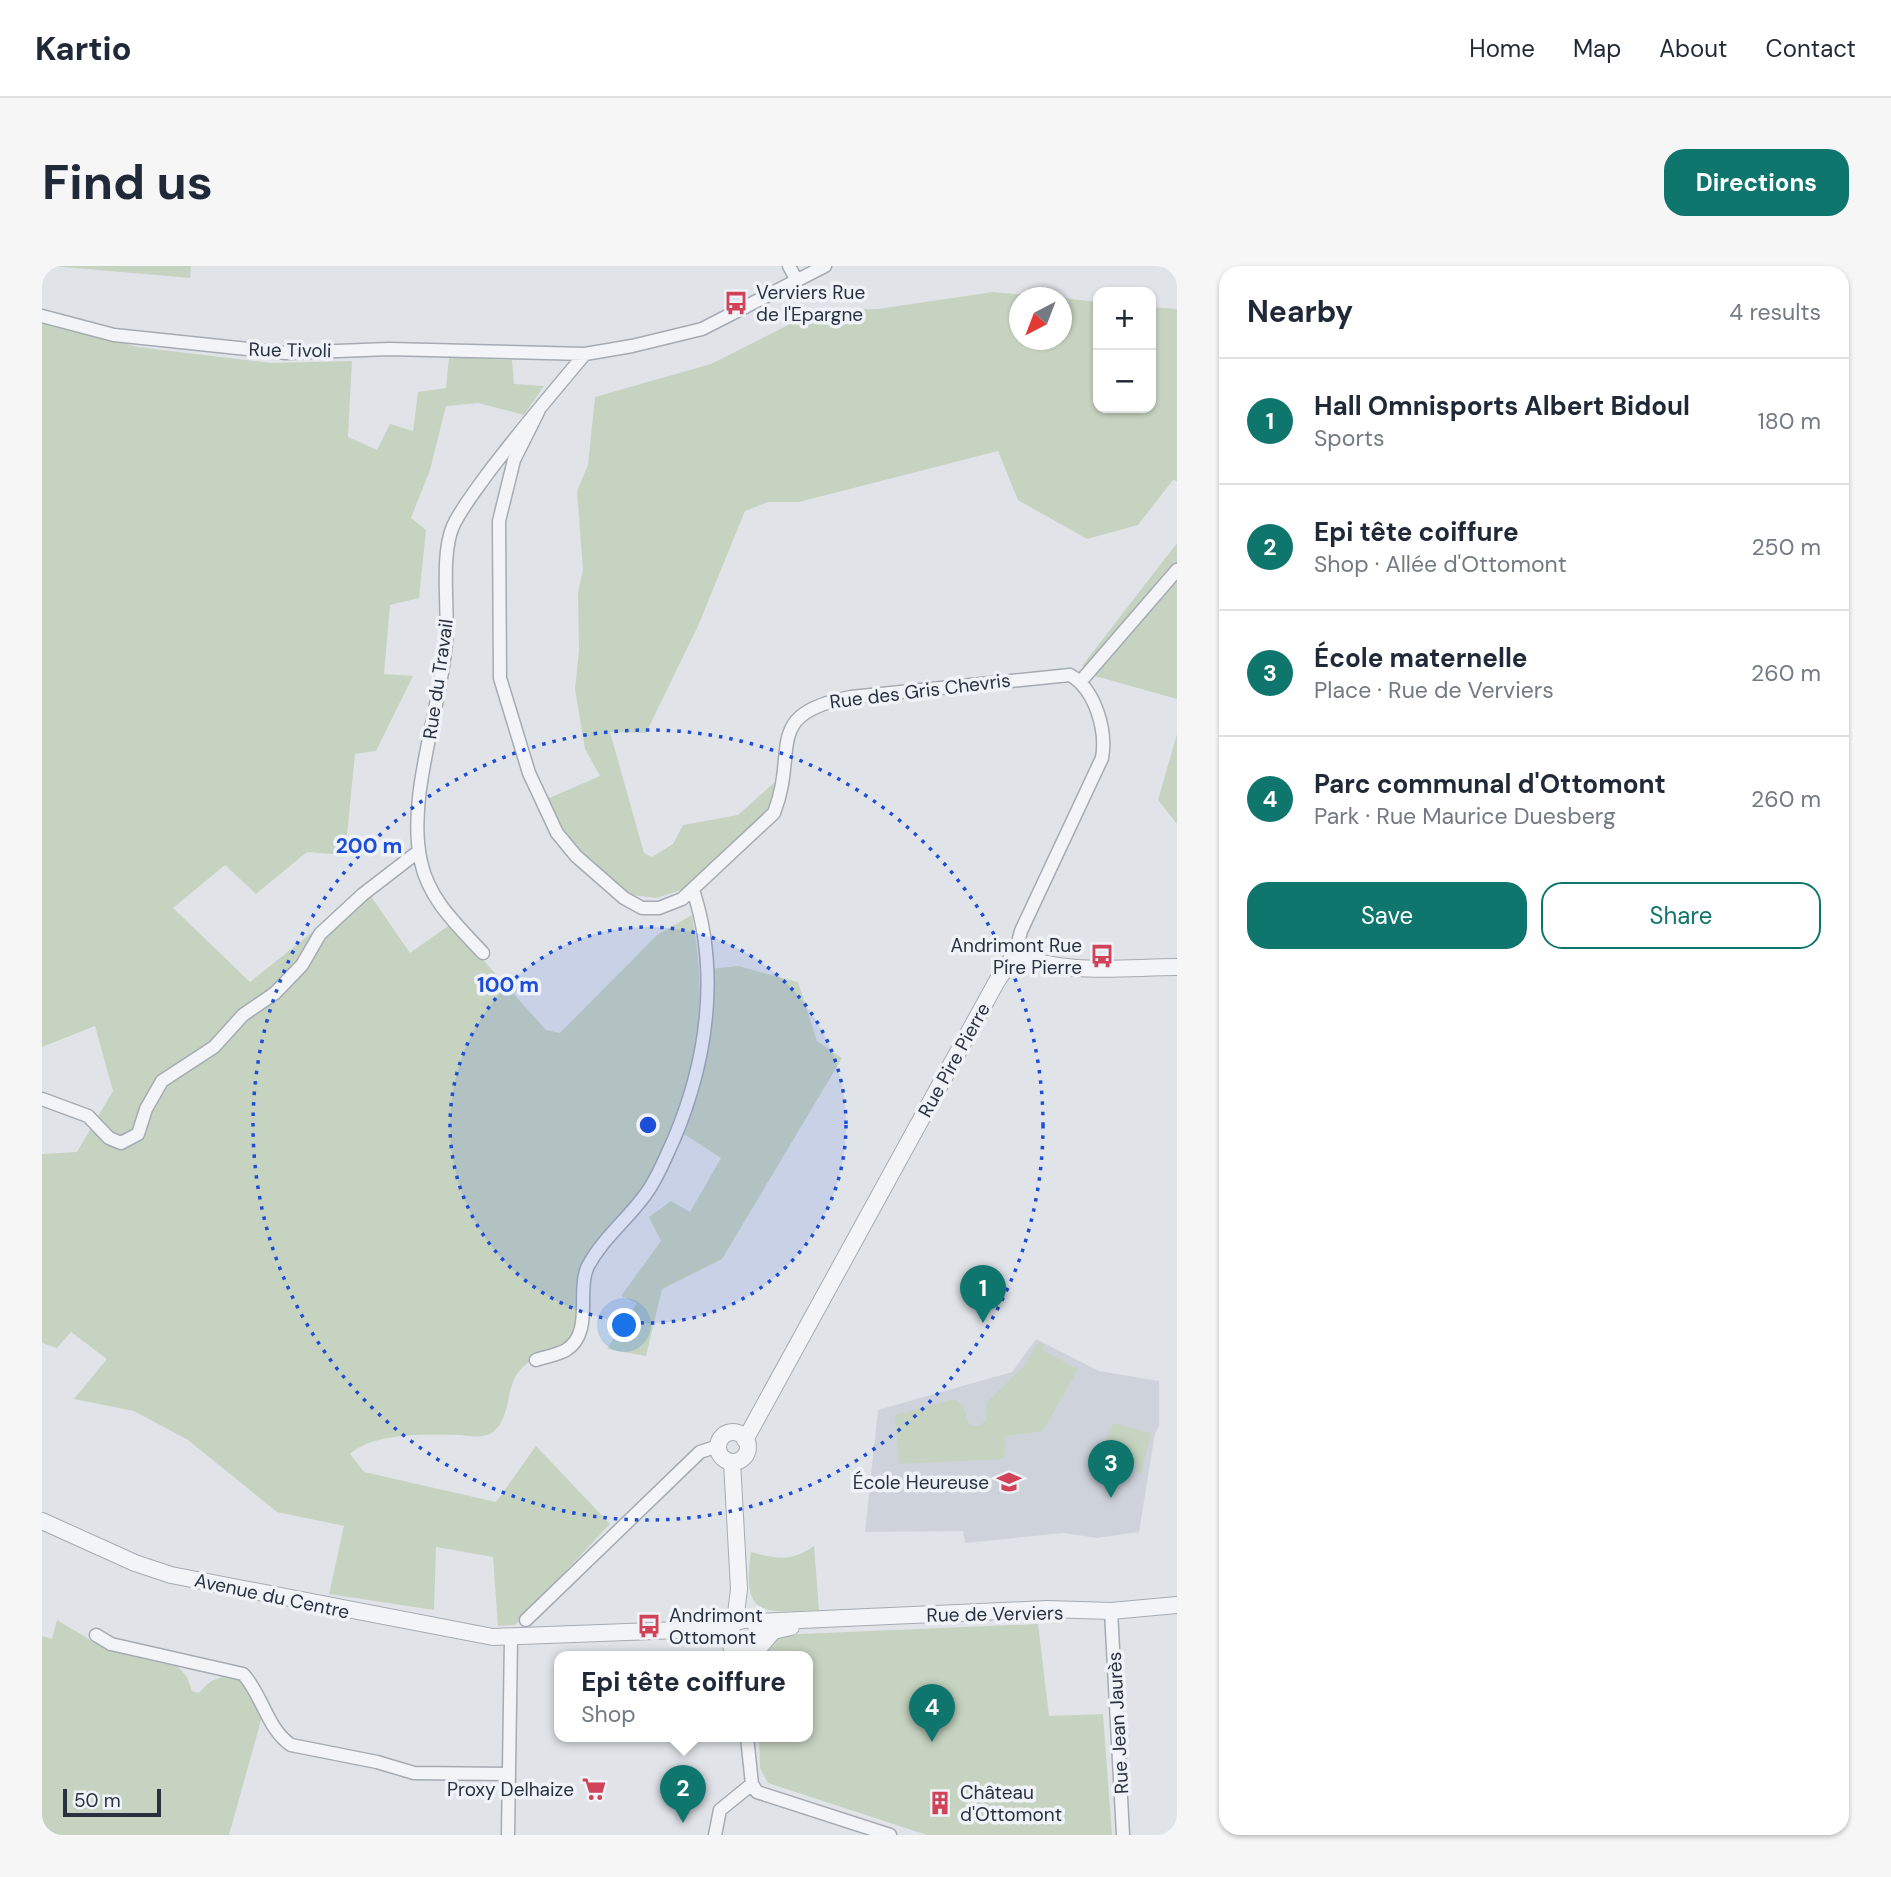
<!DOCTYPE html>
<html lang="en">
<head>
<meta charset="utf-8">
<style>
	:root { --surface:#fff; --page:#f6f6f7; --text:#1f2937; --muted:#747a83; --line:#e0e1e3; --accent:#0f766e }
	body { margin:0; font-family:"DM Sans",sans-serif; background:var(--page); color:var(--text) }
	.controls { position:absolute; right:21px; top:21px; display:grid; overflow:hidden; border-radius:14px; box-shadow:0 2px 5px #0004 }
	.controls button { width:63px; height:63px; display:grid; place-items:center; padding:0; border:0; border-bottom:2px solid var(--line); background:var(--surface); color:var(--text); font:35px sans-serif }
	.compass { position:absolute; left:967px; top:21px; width:63px; height:63px; border-radius:50%; background:var(--surface); box-shadow:0 2px 5px #0004; rotate:222deg }
	.scale { position:absolute; left:21px; bottom:18px; width:98px; box-sizing:border-box; padding-left:7px; border:4px solid #283141; border-top:0; font-size:19px; line-height:24px; white-space:nowrap; color:#283141; -webkit-text-stroke:5px #eff3f7; paint-order:stroke }
	.you { position:absolute; left:583px; top:1060px; width:24px; height:24px; margin:-18px; border:5px solid #fff; border-radius:50%; background:#1a73e8; box-shadow:0 0 0 10px #1a73e833 }
	.badge { display:grid; place-items:center; width:46px; height:46px; border-radius:50%; background:var(--accent); color:#fff; font-size:23px; font-weight:700 }
	.pin { position:absolute; translate:-50% -58px; filter:drop-shadow(0 2px 4px #0008) }
	.pin::after { content:''; position:absolute; top:37px; width:24px; height:21px; background:inherit; clip-path:polygon(0 0,100% 0,50% 100%) }
	.popup { position:absolute; left:512px; top:1385px; width:259px; height:91px; box-sizing:border-box; display:grid; place-content:center; border-radius:14px; background:var(--surface); filter:drop-shadow(0 2px 5px #0005); font-size:23px; white-space:nowrap; color:var(--muted) }
	.popup b { font-size:26px; color:var(--text) }
	.popup::after { content:''; position:absolute; left:50%; top:100%; margin-left:-14px; border:14px solid transparent; border-top-color:var(--surface) }
	.list { margin:0; padding:0; list-style:none }
	h2 { display:flex; justify-content:space-between; align-items:center; height:91px; margin:0; padding:0 28px; font-size:30px }
	h2 small { font-size:23px; font-weight:400; color:var(--muted) }
	.list li { display:grid; grid-template-columns:46px 1fr auto; gap:21px; align-items:center; box-sizing:border-box; height:126px; padding:0 28px; border-top:2px solid var(--line) }
	.list b { display:block; font-size:26px; white-space:nowrap }
	.list p { margin:0; font-size:23px; white-space:nowrap; color:var(--muted) }
	.list em { font-size:23px; font-style:normal; color:var(--muted) }
	.actions { display:flex; gap:14px; padding:21px 28px }
	.actions a { flex:1; padding:16px 0; border:2px solid var(--accent); border-radius:21px; text-align:center; font-size:24px; color:var(--accent) }
	.actions .main { background:var(--accent); color:#fff }
	.map { position:relative; flex:none; width:1135px; height:1569px; overflow:hidden; border-radius:21px }
	header { display:flex; align-items:center; gap:42px; box-sizing:border-box; height:98px; padding:0 35px; background:var(--surface); border-bottom:2px solid var(--line) }
	header strong { font-size:33px }
	nav { display:flex; gap:38px; margin-inline-start:auto; font-size:24px }
	.intro { display:flex; align-items:center; justify-content:space-between; box-sizing:border-box; height:168px; padding:0 42px }
	h1 { margin:0; font-size:49px }
	.button { padding:18px 32px; border-radius:21px; background:var(--accent); color:#fff; font-size:24px; font-weight:700 }
	main { display:flex; gap:42px; padding:0 42px }
	aside { flex:1; background:var(--surface); border-radius:21px; box-shadow:0 2px 5px #0004 }
	.map>svg:first-child { display:block }
	.built { fill:#ced3db }
	.green { fill:#c6d3c1 }
	.lines { fill:none; stroke-linecap:round; stroke-linejoin:round }
	.minor-casing { stroke:#a5abb3; stroke-width:15 }
	.tertiary-casing { stroke:#a5abb3; stroke-width:18 }
	.minor { stroke:#f3f4f7; stroke-width:12 }
	.tertiary { stroke:#f3f4f7; stroke-width:16 }
	.ring { fill:none; stroke:#1d4ed8; stroke-width:3.5; stroke-dasharray:3.5 7 }
	.labels { text-anchor:middle; dominant-baseline:central; stroke-width:7; stroke-linejoin:round; paint-order:stroke }
	.poi-label { font-size:19px; fill:#283141; stroke:#eff3f7; text-anchor:start }
	.street-label { font-size:19px; fill:#283141; stroke:#eff3f7 }
	.centre { fill:#1d4ed8; stroke:#eff3f7; stroke-width:3.5 }
	.ring-label { font-size:21px; text-anchor:middle; font-weight:bold; fill:#1d4ed8; stroke:#eff3f7; stroke-width:7; stroke-linejoin:round; paint-order:stroke }
</style>
</head>
<body>
<header>
<strong>Kartio</strong>
<nav><a>Home</a><a>Map</a><a>About</a><a>Contact</a></nav>
</header>
<div class="intro"><h1>Find us</h1><a class="button">Directions</a></div>
<main>
<div class="map">
<svg width="1135" height="1569" viewBox="0 0 1135 1569">
	<rect width="100%" height="100%" fill="#e0e4e9"/>
	<path class="built" d="M994 1073 1057 1105 1117 1115V1160L1113 1167 1097 1266 1055 1272 1022 1267 923 1277 921 1265 823 1266 836 1144 970 1106Z"/>
	<path class="green" d="M0 0H149L148 12 10 0 0 3Z
		M951 26 1009 31 978 32V74H1020V32L1056 36V142H1109V41L1135 43V215L1131 214 1096 259 1045 273 976 234 956 185 757 236H726L703 245 656 360 604 467 568 466 602 587 610 591 631 578 641 559 696 549 733 516 726 547 642 623 615 632 589 629 560 608 522 568 505 533 558 510 543 483 533 423 537 384 536 326 541 304 535 225 546 199 553 131 669 98 774 45 836 43Z
		M0 56 96 81 229 97 310 95 306 171 335 184 348 158 371 165 376 126 404 122 407 91 470 94 472 118 502 120 482 149 436 137 404 140 388 204 369 252 384 264 377 332 348 339 342 408 371 410 334 485 313 488 303 589 265 586 214 628 183 599 131 642 208 716 324 623 368 687 409 658 504 764 518 767 615 669 650 649C669 749 654 849 596 933 585 949 567 961 557 977 543 997 542 1058 527 1073 514 1086 495 1088 482 1100 462 1116 471 1150 451 1166 440 1174 427 1169 415 1169 381 1169 334 1166 308 1188L322 1206 454 1236 494 1180 568 1258 473 1359 456 1360 451 1291 394 1281 392 1344 287 1328 302 1260 235 1246 146 1174 92 1145 32 1133 65 1093 29 1066 15 1082 0 1077V888L35 886 71 825 53 760 0 781Z
		M1135 277V433L1053 410 1040 400Z
		M1135 468V558L1116 534Z
		M696 700 756 716 775 775 800 792 680 993 620 1023 604 1090 565 1083 595 1037 579 1030 619 975 607 951 629 935 648 946 679 892 642 868C665 809 669 765 668 703Z
		M997 1076 1002 1079 1000 1084 1036 1103 1001 1165 964 1170 962 1193 857 1198 853 1149 913 1133 921 1140 927 1158 936 1160 944 1155 945 1136 981 1101Z
		M1071 1157 1109 1167 1099 1209 1094 1206 1097 1199 1075 1188 1070 1196 1057 1189Z
		M772 1280 777 1344C722 1347 699 1352 709 1286 736 1293 748 1296 772 1280Z
		M15 1354 65 1384 136 1401 145 1411 150 1425 157 1427C168 1414 174 1411 192 1410L207 1422 220 1451 187 1569H0V1370L10 1373Z
		M996 1358 1007 1450 1061 1448 1070 1569H885L726 1517 718 1502 717 1471H765V1391H722L734 1369Z"/>
	<g class="lines">
		<g class="minor-casing">
			<path id="minor" d="M747 0 755 15
				M0 50 72 69 244 87 347 83 543 88 590 80 660 63 783 0
				M496 146 472 194 457 255 458 412 487 507 515 567 534 590 582 632 600 642H617L640 633 732 547C757 483 719 448 809 431L1028 409C1053 423 1065 464 1060 492L979 665 973 688
				M1039 415 1135 304
				M441 687C416 660 387 634 379 596 364 532 399 443 404 376 407 342 398 291 411 260 420 241 434 224 446 207 477 166 510 127 543 88
				M0 833 46 850 67 872 79 877 96 868 104 843 120 815 172 781 201 749 233 727 260 699 278 668 320 629 377 585
				M494 1094C503 1091 515 1089 524 1084 552 1067 534 1024 546 1000 561 972 585 954 603 929 616 912 623 892 632 873 665 795 678 706 651 624
				M1069 1345 1081 1569
				M484 1354 658 1186 676 1180
				M54 1369 69 1378 201 1408C220 1428 225 1463 249 1479L335 1496 372 1507 466 1508
				M705 1471 710 1518 715 1526 848 1569
				M466 1569 469 1372
				M673 1569 678 1544 710 1518"/>
		</g>
		<g class="tertiary-casing">
			<path id="tertiary" d="M676 1181a15 15 0 1 1 30 0a15 15 0 1 1-30 0Z
				M703 1174 955 715 973 688C1021 710 1083 701 1135 701
				M690 1196 697 1323 693 1356
				M0 1255 93 1297 129 1309 451 1371 638 1364 690 1358
				M715 1356 1005 1343 1069 1345 1135 1339
				M721 1375 719 1361 707 1353 693 1356 686 1368 690 1383 703 1389 715 1384 731 1365 749 1361"/>
		</g>
		<use href="#minor" class="minor"/>
		<use href="#tertiary" class="tertiary"/>
	</g>
	<circle cx="606" cy="859" r="198" fill="#1d4ed8" fill-opacity=".12"/>
	<g class="ring">
		<circle cx="606" cy="859" r="198"/>
		<circle cx="606" cy="859" r="395"/>
	</g>
	<defs>
		<g id="bus-bare" transform="scale(1.89)"><path d="M-5-6H5V4H4V6H2V4H-2V6H-4V4H-5ZM-3.5-4V0h7V-4ZM-3.5 1.2v1.5H-2V1.2ZM2 1.2v1.5H3.5V1.2Z" fill="#d14258" stroke="#eff3f7" stroke-width="2.5" paint-order="stroke"/></g>
		<g id="school-bare" transform="scale(1.89)"><path d="M0-5L7-2L0 1L-7-2ZM-4 1L0 2.5L4 1V4Q0 6-4 4Z" fill="#d14258" stroke="#eff3f7" stroke-width="2.5" paint-order="stroke"/></g>
		<g id="supermarket-bare" transform="scale(1.89)"><path d="M-6-5.5h2.5l.6 2H6L4.5 2H-2.5L-4.4-4H-6ZM-1.5 3.2a1.3 1.3 0 1 0 .1 0ZM3 3.2a1.3 1.3 0 1 0 .1 0Z" fill="#d14258" stroke="#eff3f7" stroke-width="2.5" paint-order="stroke"/></g>
		<g id="building-bare" transform="scale(1.89)"><path d="M-4-6H4V6H1V3H-1V6H-4ZM-2.5-4.3h1.7v1.8h-1.7ZM.8-4.3h1.7v1.8H.8ZM-2.5-1h1.7V.8h-1.7ZM.8-1h1.7V.8H.8Z" fill="#d14258" stroke="#eff3f7" stroke-width="2.5" paint-order="stroke"/></g>
	</defs>
	<g fill-rule="evenodd">
		<use href="#bus-bare" x="694" y="37"/>
		<use href="#bus-bare" x="1060" y="690"/>
		<use href="#school-bare" x="967" y="1216"/>
		<use href="#bus-bare" x="607" y="1360"/>
		<use href="#supermarket-bare" x="552" y="1523"/>
		<use href="#building-bare" x="898" y="1537"/>
	</g>
	<g class="labels">
		<g class="poi-label">
			<text x="714" y="26">Verviers Rue<tspan x="714" dy="22">de l'Epargne</tspan></text>
			<text x="1040" y="679" text-anchor="end">Andrimont Rue<tspan x="1040" dy="22">Pire Pierre</tspan></text>
			<text x="947" y="1216" text-anchor="end">École Heureuse</text>
			<text x="627" y="1349">Andrimont<tspan x="627" dy="22">Ottomont</tspan></text>
			<text x="532" y="1523" text-anchor="end">Proxy Delhaize</text>
			<text x="918" y="1526">Château<tspan x="918" dy="22">d'Ottomont</tspan></text>
		</g>
		<g class="street-label">
			<text transform="translate(248 84) rotate(1)">Rue Tivoli</text>
			<text transform="translate(396 413) rotate(-82)">Rue du Travail</text>
			<text transform="translate(878 425) rotate(-7)">Rue des Gris Chevris</text>
			<text transform="translate(912 794) rotate(-61)">Rue Pire Pierre</text>
			<text transform="translate(230 1330) rotate(12)">Avenue du Centre</text>
			<text transform="translate(953 1348) rotate(-1)">Rue de Verviers</text>
			<text transform="translate(1076 1457) rotate(-93)">Rue Jean Jaurès</text>
		</g>
	</g>
	<circle cx="606" cy="859" r="10" class="centre"/>
	<g class="ring-label">
		<text x="327" y="587">200 m</text>
		<text x="466" y="726">100 m</text>
	</g>
</svg>
<div class="controls">
<button>+</button>
<button>−</button>
</div>
<svg class="compass" viewBox="-18 -18 36 36"><path d="M0-13l5 13h-10z" fill="#e53935"/><path d="M0 13l5-13h-10z" fill="#747a83"/></svg>
<div class="scale">50 m</div>
<div class="you"></div>
<div class="pin badge" style="left:941px;top:1057px">1</div>
<div class="pin badge" style="left:641px;top:1557px">2</div>
<div class="popup"><b>Epi tête coiffure</b>Shop</div>
<div class="pin badge" style="left:1069px;top:1232px">3</div>
<div class="pin badge" style="left:890px;top:1476px">4</div>
</div>
<aside>
<h2>Nearby<small>4 results</small></h2>
<ul class="list">
<li><span class="badge">1</span><div><b>Hall Omnisports Albert Bidoul</b><p>Sports</p></div><em>180 m</em></li>
<li><span class="badge">2</span><div><b>Epi tête coiffure</b><p>Shop · Allée d'Ottomont</p></div><em>250 m</em></li>
<li><span class="badge">3</span><div><b>École maternelle</b><p>Place · Rue de Verviers</p></div><em>260 m</em></li>
<li><span class="badge">4</span><div><b>Parc communal d'Ottomont</b><p>Park · Rue Maurice Duesberg</p></div><em>260 m</em></li>
</ul>
<div class="actions"><a class="main">Save</a><a>Share</a></div>
</aside>
</main>
</body>
</html>
